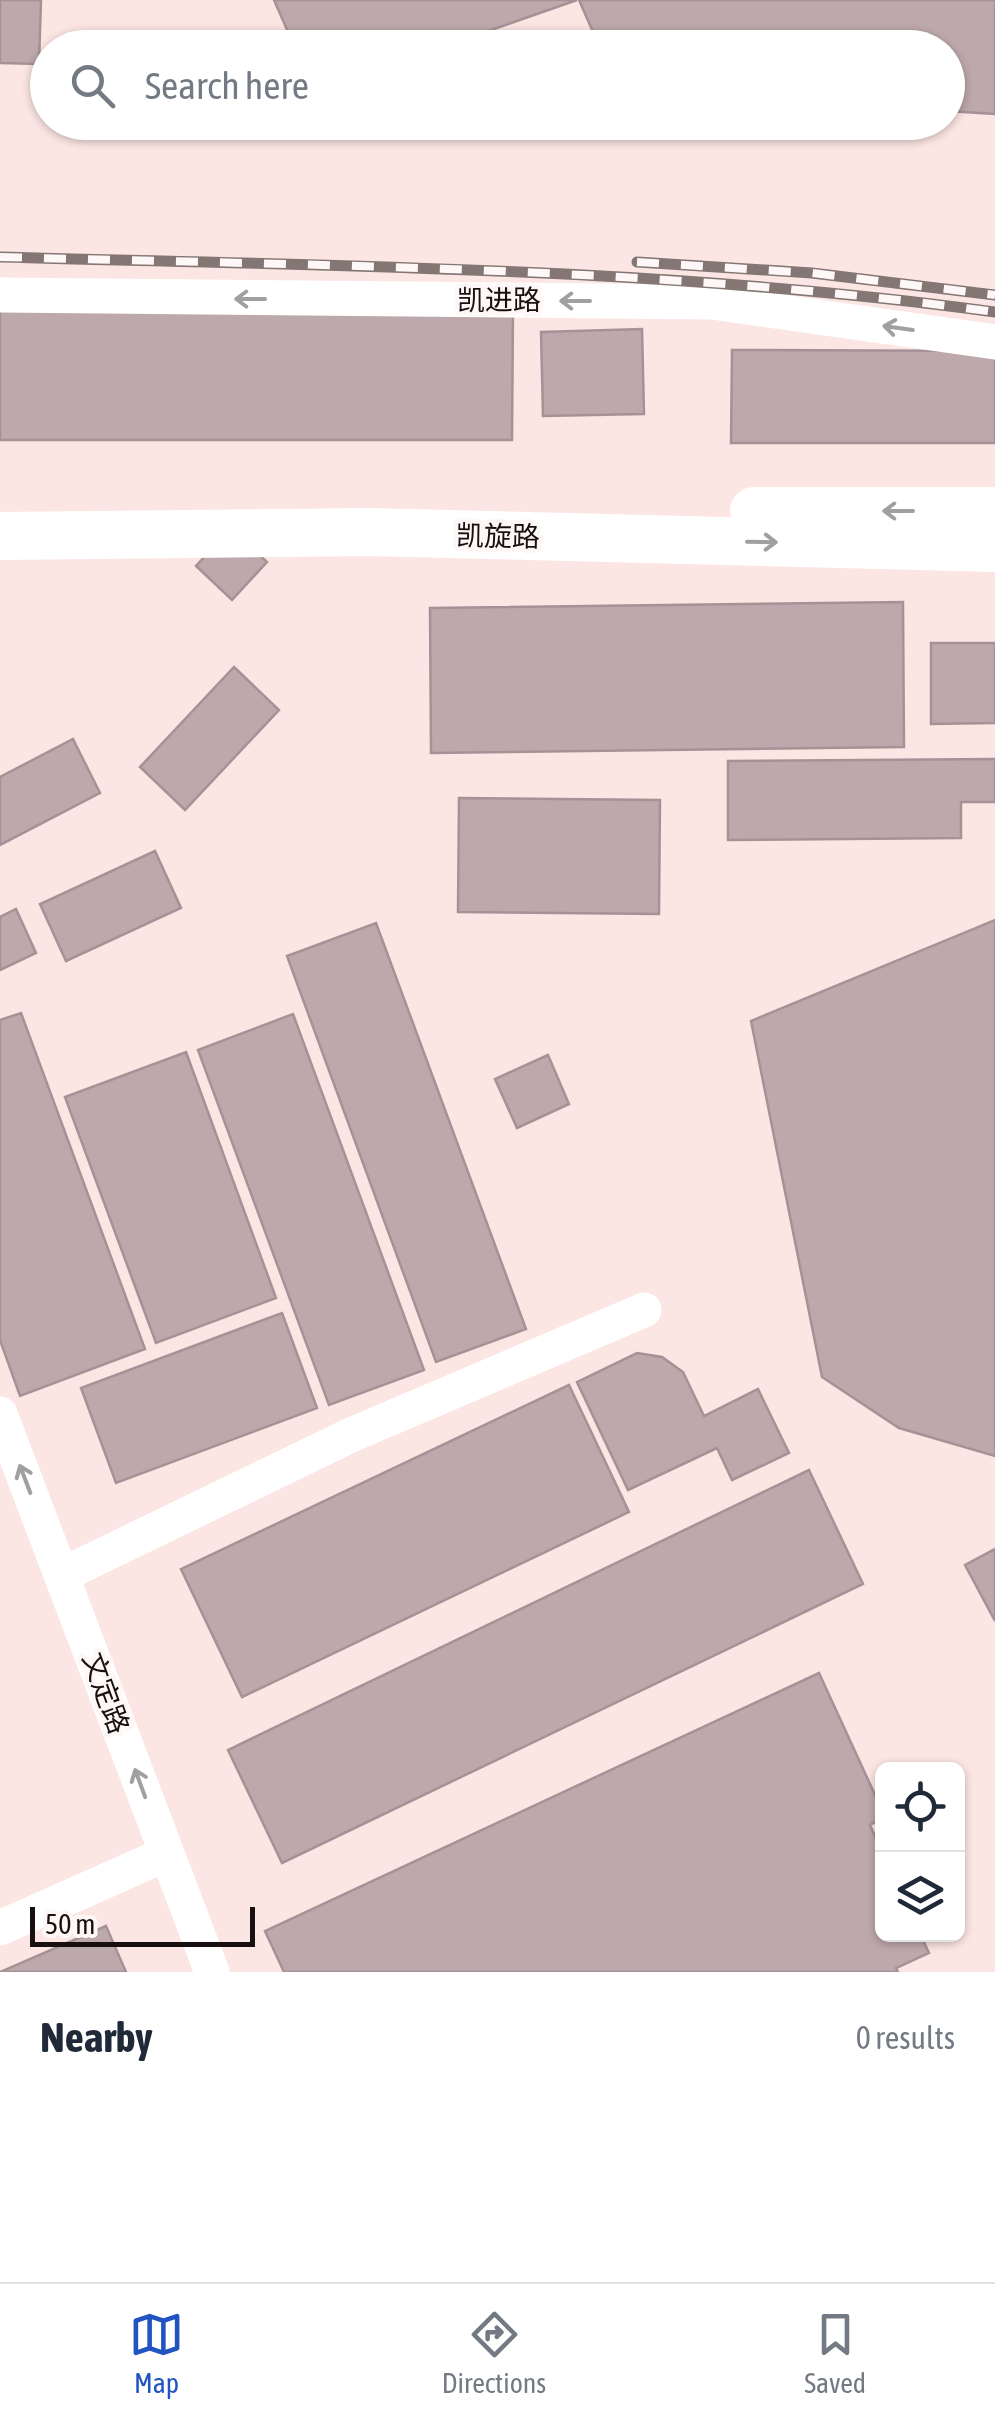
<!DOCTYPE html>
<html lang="en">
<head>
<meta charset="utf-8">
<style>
	:root { --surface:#fff; --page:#f2f2f3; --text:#1f2937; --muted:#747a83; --line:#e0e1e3; --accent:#2154c1 }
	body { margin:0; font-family:"Asap Condensed","Noto Sans SC",sans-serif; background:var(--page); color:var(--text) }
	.controls { position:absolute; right:30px; bottom:30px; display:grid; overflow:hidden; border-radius:15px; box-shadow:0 2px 8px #0004 }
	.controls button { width:90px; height:90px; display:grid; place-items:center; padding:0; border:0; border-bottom:2px solid var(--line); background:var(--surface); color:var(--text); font:50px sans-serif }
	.scale { position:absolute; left:30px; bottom:25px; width:225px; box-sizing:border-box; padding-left:10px; border:5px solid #17100e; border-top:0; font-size:28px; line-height:35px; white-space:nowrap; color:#17100e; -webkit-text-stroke:8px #fdf8f7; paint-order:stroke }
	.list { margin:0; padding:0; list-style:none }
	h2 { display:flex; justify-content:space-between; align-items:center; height:130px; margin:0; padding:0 40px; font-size:42px }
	h2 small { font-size:32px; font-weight:400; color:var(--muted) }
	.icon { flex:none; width:55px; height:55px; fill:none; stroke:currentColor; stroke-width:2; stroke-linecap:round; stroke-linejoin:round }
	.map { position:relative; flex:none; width:995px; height:1972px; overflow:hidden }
	.search { position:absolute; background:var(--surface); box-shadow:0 2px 8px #0004; left:30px; right:30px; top:30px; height:110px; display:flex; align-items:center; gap:25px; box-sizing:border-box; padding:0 35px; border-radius:55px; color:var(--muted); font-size:38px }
	.sheet { height:310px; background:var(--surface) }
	nav { display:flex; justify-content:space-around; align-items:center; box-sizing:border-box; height:140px; border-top:2px solid var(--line); background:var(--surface); font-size:28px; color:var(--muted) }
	nav a { display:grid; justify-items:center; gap:5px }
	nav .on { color:var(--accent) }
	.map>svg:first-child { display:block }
	.building { fill:#bda8ac; stroke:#a69296; stroke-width:2.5 }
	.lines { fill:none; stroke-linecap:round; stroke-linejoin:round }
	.street { stroke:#fff; stroke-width:35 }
	.secondary { stroke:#fff; stroke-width:48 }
	.rail-casing { stroke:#847673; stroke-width:11 }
	.rail { stroke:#fdf8f7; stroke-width:8; stroke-dasharray:22; stroke-linecap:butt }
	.oneway { stroke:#a29f9f }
	.labels { text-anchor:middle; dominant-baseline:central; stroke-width:9; stroke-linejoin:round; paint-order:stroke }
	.street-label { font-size:28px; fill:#17100e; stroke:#fdf8f7 }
</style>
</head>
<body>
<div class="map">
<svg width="995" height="1972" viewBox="0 0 995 1972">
	<rect width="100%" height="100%" fill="#fce6e3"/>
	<path class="building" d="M0 0H41L39 64 0 63Z
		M274 0H577L440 48H301L292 41Z
		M579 0H995V114L948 111V48H600Z
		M0 310H513L512 440H0Z
		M642 329 644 414 543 416 541 332Z
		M732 350 995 351V443H731Z
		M231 528 267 562 232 600 196 566Z
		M903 602 904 747 431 753 430 608Z
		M931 643H995V723L931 724Z
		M234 667 279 710 185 810 140 767Z
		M73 739 100 793 0 845V777Z
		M995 759V802H961V838L728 840V761Z
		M459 798 660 800 659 914 458 912Z
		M155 851 181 908 66 961 40 904Z
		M16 909 36 953 0 970V917Z
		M995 920V1456L899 1428 822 1377 751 1021Z
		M376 923 526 1329 436 1362 287 956Z
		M21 1013 145 1349 20 1396 0 1340V1020Z
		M293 1014 424 1370 329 1405 198 1050Z
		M186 1052 276 1298 156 1343 65 1097Z
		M548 1055 569 1104 517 1128 495 1079Z
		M282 1313 317 1408 116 1483 81 1388Z
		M637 1353 662 1357 683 1372 704 1416 758 1389 789 1453 732 1480 717 1448 628 1490 577 1382Z
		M569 1385 629 1512 242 1697 181 1569Z
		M809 1470 863 1584 282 1863 228 1750Z
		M995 1549V1621L965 1565Z
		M819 1673 882 1810V1819L870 1825 882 1852V1934H920L929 1953 896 1968 898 1972H284L265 1931Z
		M106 1926 126 1972H0Z"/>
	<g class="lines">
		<path class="street" d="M0 295 712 302 995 342
			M0 1414 212 1972
			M62 1575 351 1435 644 1310
			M0 1928 166 1854"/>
		<path class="secondary" d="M754 511H995
			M0 536 369 532 995 548"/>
		<g class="rail-casing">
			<path id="rail" d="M0 257C332 266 665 267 995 312
				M637 262 812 273 995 295"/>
		</g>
		<use href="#rail" class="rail"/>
	</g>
	<defs><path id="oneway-shaft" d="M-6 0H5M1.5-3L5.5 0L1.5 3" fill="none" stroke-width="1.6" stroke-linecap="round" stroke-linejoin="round" transform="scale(2.5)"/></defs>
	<g class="oneway">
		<use href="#oneway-shaft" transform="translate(250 299) rotate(-180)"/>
		<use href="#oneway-shaft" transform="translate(575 301) rotate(-180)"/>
		<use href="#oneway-shaft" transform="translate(898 328) rotate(-172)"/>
		<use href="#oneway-shaft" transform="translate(898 511) rotate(-180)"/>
		<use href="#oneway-shaft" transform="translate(762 542) rotate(1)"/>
		<use href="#oneway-shaft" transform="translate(25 1479) rotate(-111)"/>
		<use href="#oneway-shaft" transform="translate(140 1783) rotate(-110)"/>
	</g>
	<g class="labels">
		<g class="street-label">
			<text x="499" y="300">凯进路</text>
			<text transform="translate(498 536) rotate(1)">凯旋路</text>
			<text transform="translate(106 1693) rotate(70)">文定路</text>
		</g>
	</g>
</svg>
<div class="controls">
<button><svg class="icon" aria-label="locate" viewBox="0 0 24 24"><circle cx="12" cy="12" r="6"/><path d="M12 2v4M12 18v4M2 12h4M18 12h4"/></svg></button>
<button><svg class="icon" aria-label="layers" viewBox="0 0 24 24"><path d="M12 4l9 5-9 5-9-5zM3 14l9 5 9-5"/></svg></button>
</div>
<div class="scale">50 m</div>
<div class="search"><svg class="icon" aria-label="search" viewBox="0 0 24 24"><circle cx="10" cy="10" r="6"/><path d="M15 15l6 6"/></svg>Search here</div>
</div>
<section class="sheet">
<h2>Nearby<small>0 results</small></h2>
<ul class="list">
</ul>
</section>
<nav>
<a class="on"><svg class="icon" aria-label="map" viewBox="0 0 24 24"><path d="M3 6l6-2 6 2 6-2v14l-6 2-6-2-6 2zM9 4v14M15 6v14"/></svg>Map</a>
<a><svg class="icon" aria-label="directions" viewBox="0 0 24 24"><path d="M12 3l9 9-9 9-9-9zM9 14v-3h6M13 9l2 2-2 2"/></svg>Directions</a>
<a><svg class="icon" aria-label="saved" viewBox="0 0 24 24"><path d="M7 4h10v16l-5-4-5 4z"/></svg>Saved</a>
</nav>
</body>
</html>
